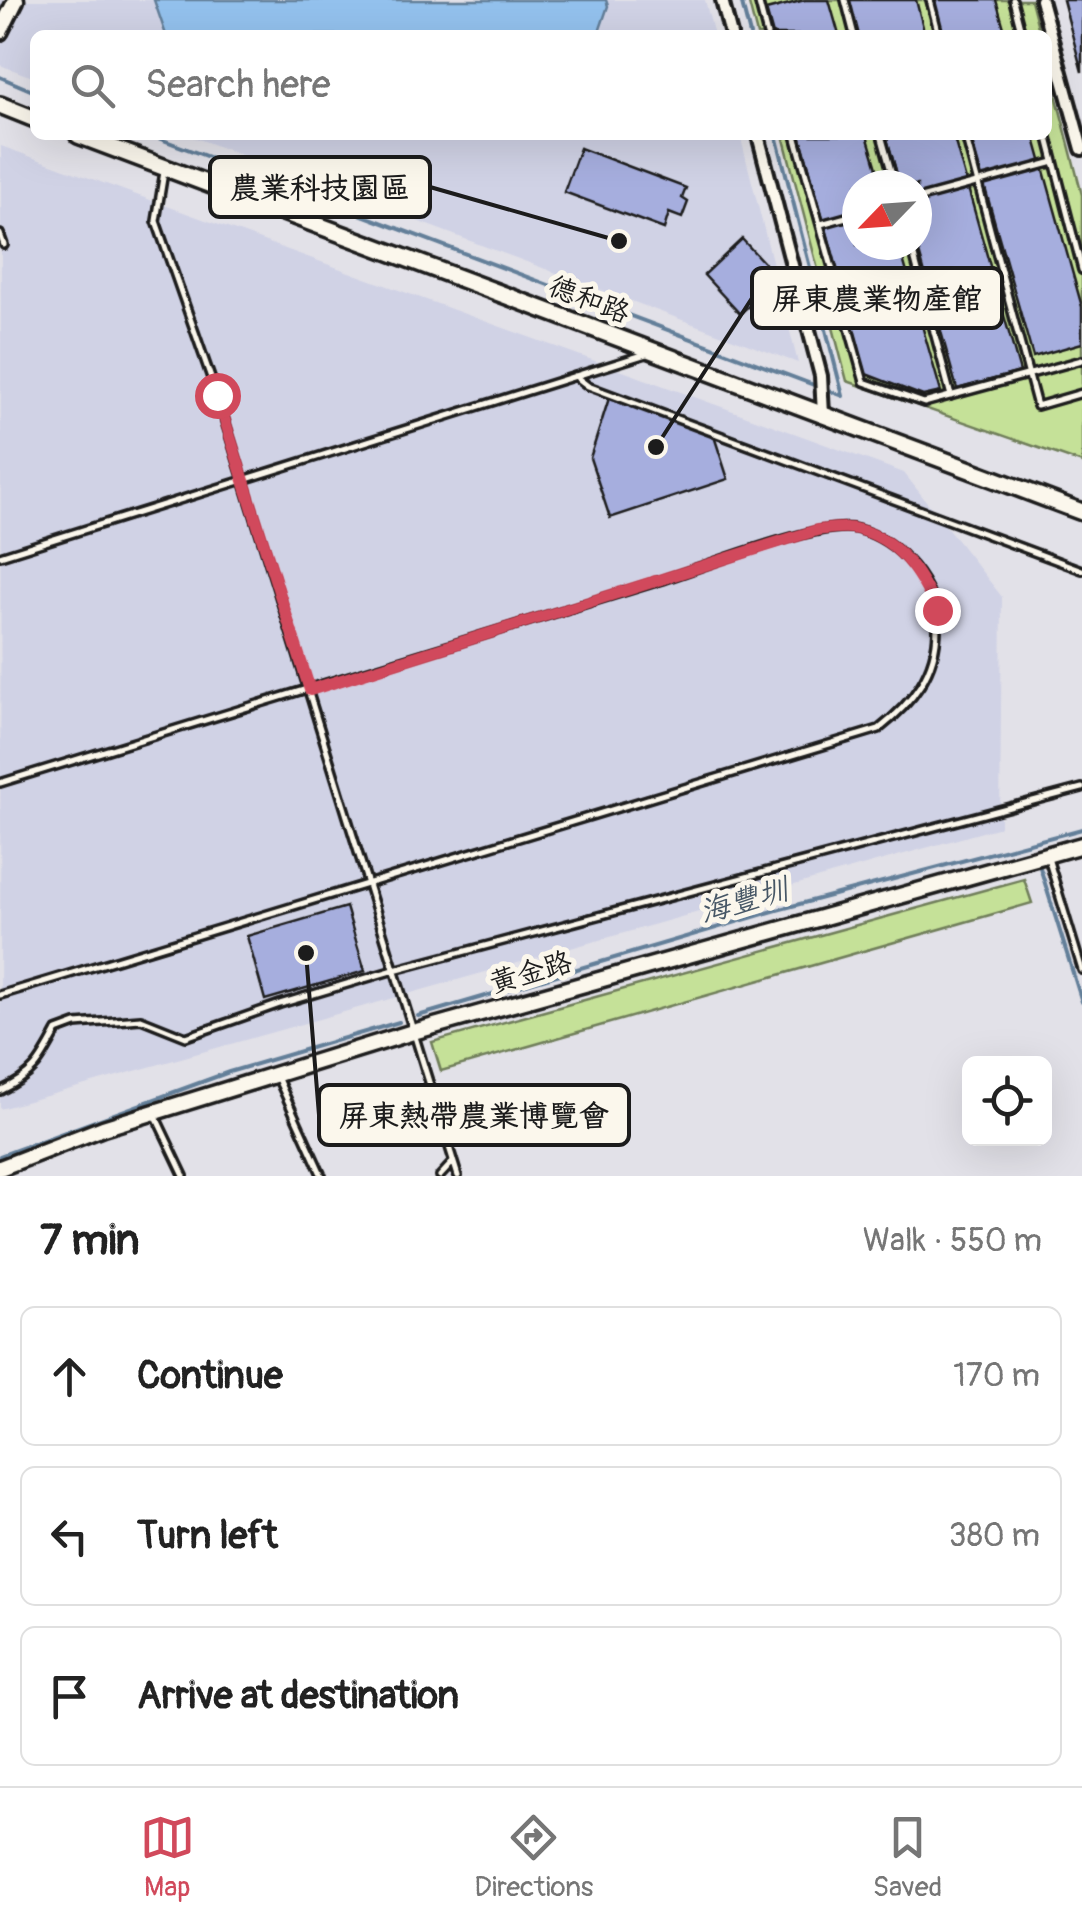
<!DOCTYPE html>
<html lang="en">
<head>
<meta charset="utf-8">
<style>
	:root { --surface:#fff; --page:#f2f2f2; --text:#222; --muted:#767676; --line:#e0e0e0; --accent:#d1495b }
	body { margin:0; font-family:Pangolin,"LXGW WenKai TC",sans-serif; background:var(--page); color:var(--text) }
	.controls { position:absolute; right:30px; bottom:30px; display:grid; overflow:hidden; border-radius:15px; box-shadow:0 10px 40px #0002 }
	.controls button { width:90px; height:90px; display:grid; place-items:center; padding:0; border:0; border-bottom:2px solid var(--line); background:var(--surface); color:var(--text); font:50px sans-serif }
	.compass { position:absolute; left:842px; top:170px; width:90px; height:90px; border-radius:50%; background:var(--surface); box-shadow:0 10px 40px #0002; rotate:245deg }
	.stop { position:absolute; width:30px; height:30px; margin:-22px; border:8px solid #d1495b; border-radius:50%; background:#fff }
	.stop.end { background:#d1495b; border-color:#fff; box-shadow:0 2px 10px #0008 }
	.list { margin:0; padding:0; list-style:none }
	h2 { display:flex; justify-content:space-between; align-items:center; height:130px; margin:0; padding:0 40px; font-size:42px }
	h2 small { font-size:32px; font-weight:400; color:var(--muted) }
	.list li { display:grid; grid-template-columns:65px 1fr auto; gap:30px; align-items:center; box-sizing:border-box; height:140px; margin:0 20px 20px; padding:0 20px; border:2px solid var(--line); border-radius:15px }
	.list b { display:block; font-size:38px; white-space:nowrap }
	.list em { font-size:32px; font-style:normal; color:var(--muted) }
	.icon { flex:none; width:55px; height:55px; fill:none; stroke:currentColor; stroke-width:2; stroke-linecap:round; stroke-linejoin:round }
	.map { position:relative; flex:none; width:1082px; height:1176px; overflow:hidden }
	.search { position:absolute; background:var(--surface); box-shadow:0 10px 40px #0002; left:30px; right:30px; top:30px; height:110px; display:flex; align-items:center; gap:25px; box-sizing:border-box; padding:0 35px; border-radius:15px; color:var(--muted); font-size:38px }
	.sheet { height:610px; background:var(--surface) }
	nav { display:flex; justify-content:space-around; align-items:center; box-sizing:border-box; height:140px; border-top:2px solid var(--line); background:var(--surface); font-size:28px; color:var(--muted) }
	nav a { display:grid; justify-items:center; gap:5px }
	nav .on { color:var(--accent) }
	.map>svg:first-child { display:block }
	.built { fill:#d0d2e5 }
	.green { fill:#c5e198; stroke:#707e5a; stroke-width:2.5; fill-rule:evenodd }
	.water { fill:#93c1ed; stroke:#637f99; stroke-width:2.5 }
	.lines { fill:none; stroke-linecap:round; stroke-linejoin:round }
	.stream { stroke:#637f99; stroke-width:4 }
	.building { fill:#a6aede; stroke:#1c1c1c; stroke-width:2.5 }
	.lane-casing { stroke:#1c1c1c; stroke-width:12 }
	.street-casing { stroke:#1c1c1c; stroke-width:18 }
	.secondary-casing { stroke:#1c1c1c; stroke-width:21 }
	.primary-casing { stroke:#1c1c1c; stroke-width:22 }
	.lane { stroke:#fbf7ec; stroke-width:5 }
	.street { stroke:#fbf7ec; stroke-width:10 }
	.secondary { stroke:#fbf7ec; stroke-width:14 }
	.primary { stroke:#fbf7ec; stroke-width:15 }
	.route { stroke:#d1495b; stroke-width:12 }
	.labels { text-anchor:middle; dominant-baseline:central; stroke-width:10; stroke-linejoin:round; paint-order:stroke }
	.street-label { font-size:28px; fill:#1c1c1c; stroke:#fbf7ec }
	.water-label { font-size:30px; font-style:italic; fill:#465665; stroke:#fbf7ec }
	.leader { fill:none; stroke:#1c1c1c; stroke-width:4 }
	.callout-dot { fill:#1c1c1c; stroke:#fbf7ec; stroke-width:4 }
	.callout { fill:#fbf7ec; stroke:#1c1c1c; stroke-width:4 }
	.callout-label { font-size:30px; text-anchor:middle; font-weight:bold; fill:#1c1c1c }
</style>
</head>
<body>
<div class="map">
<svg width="1082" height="1176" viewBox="0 0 1082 1176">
	<rect width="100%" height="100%" fill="#e2e1e8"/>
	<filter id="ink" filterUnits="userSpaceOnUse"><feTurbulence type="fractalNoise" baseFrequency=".01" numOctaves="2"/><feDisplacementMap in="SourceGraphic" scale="20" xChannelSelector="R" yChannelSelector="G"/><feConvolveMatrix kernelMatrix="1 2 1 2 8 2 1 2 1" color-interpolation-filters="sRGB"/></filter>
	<g filter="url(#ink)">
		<path class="built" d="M0 0H705L714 35H35V78L0 65Z
			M188 135H740L798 363 524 261Z
			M1 146 904 473 1002 597 1000 827 0 1109Z"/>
		<path class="green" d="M748 0H1031L1040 35H757Z
			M1047 60 1082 195V463L847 381 783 135H1047ZM857 185H917V245H857Z
			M1024 879 1032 903 441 1071 432 1042Z"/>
		<path class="water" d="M154 0H606L608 6 598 35H166Z"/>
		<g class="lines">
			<path class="stream" d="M741 0 750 35
				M0 77 35 92
				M150 135 843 396
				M776 135 843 396
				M1038 861 1082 1002
				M418 1016 777 910 1082 829
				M0 1156 229 1072 399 1022"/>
		</g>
		<path class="building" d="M805 0H829L839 35H773L766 10Z
			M848 0H916L925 35H858Z
			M933 0H996L1006 35H942Z
			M1063 0H1082V72Z
			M800 135H867L882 185H857V245H899L941 392 923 396 866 374Z
			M886 135H953L1020 372 957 389 917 245V185H900Z
			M970 135H1034L1082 307V343L1033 357Z
			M580 148 686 188 682 198 688 202 682 218 669 213 664 229 564 192Z
			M742 239 778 278 740 314 704 275Z
			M610 395 714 436 728 479 610 518 590 458Z
			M346 907 365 971 265 1000 247 936Z"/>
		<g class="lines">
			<g class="lane-casing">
				<path id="lane" d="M758 0 767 35
					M845 0 854 35
					M930 0 939 35
					M1013 0 1022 35
					M1047 134 1082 270
					M795 135 864 382 924 403 1082 360
					M881 135 895 185
					M965 135 1037 406 1082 393
					M164 172 156 221 217 395 458 1176
					M917 199 1054 162
					M821 224 857 214
					M0 234 4 245
					M911 245 951 396
					M575 376 588 386 1082 570
					M0 556 646 354
					M0 783C218 717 436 651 653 583 696 570 820 519 857 529 900 540 937 584 937 628 937 672 912 703 879 729L0 995
					M1048 858 1082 970
					M278 1079 322 1176
					M0 1091C34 1075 40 1063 57 1031L76 1024 141 1019 186 1037 280 1004 394 970 1082 788
					M155 1115 184 1176
					M440 1176 452 1163"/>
			</g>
			<g class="street-casing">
				<path id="street" d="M722 0 731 35
					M1041 0 1082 149
					M758 135 821 376 823 415"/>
			</g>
			<g class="secondary-casing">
				<path id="secondary" d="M0 32 16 0
					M0 1168 103 1128 413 1032 1082 845"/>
			</g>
			<g class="primary-casing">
				<path id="primary" d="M0 105 35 119
					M78 135 1082 512"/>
			</g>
			<use href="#lane" class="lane"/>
			<use href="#street" class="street"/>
			<use href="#secondary" class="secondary"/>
			<use href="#primary" class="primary"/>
		</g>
	</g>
	<g class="lines" filter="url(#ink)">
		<path class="route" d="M217 395 310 690 817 530C829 529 845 526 856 529 899 538 920 574 937 610"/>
	</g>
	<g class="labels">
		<g class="street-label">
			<text transform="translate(589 300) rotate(21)">德和路</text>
			<text transform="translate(531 973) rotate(-16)">黃金路</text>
		</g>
		<g class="water-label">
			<text transform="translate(744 901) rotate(-16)">海豐圳</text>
		</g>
	</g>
	<path class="leader" d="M619 241L430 187M656 447L752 298M306 953L319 1115"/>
	<g class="callout-dot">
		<circle cx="619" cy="241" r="10"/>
		<circle cx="656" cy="447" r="10"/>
		<circle cx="306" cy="953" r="10"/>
	</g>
	<g class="callout">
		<rect x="210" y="157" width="220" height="60" rx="10"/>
		<rect x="752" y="268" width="250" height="60" rx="10"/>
		<rect x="319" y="1085" width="310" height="60" rx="10"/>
	</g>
	<g class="callout-label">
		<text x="320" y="198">農業科技園區</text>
		<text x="877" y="309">屏東農業物產館</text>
		<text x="474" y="1126">屏東熱帶農業博覽會</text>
	</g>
</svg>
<div class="controls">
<button><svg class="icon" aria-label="locate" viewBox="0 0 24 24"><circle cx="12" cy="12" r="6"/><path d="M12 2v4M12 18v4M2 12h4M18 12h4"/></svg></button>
</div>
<svg class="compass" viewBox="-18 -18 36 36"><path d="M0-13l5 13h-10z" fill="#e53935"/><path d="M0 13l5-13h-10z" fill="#767676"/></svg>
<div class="stop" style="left:217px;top:395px"></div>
<div class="stop end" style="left:937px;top:610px"></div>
<div class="search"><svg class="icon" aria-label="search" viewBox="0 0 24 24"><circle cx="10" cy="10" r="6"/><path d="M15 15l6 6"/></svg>Search here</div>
</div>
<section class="sheet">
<h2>7 min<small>Walk · 550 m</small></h2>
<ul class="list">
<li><svg class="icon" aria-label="ahead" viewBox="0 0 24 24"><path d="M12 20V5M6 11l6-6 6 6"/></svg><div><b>Continue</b></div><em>170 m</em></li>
<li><svg class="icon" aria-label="left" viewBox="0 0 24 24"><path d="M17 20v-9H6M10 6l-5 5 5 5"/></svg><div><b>Turn left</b></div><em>380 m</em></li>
<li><svg class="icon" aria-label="arrive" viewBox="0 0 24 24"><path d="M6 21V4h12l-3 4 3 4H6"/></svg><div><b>Arrive at destination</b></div></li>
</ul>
</section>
<nav>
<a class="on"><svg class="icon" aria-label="map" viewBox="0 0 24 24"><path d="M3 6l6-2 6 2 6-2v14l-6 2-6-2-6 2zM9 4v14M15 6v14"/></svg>Map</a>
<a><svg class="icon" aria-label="directions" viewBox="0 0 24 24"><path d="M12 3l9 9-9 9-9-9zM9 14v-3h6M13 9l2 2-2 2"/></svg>Directions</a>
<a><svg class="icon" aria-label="saved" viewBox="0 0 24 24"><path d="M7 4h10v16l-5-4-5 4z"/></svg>Saved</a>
</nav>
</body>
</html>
